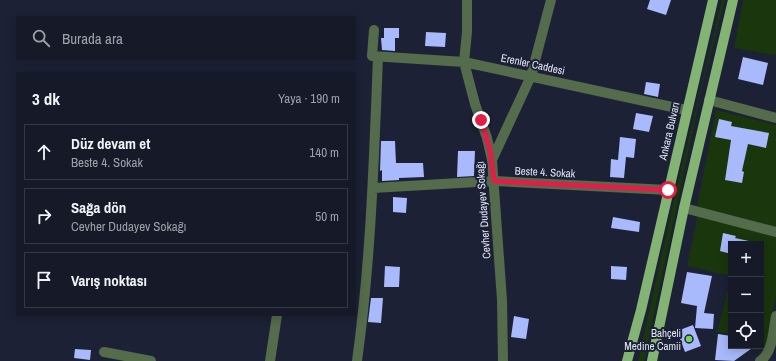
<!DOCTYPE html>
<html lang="tr">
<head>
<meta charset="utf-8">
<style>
	:root { --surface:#151928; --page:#1e2230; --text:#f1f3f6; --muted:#9da0a8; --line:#343845 }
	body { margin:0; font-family:"Archivo Narrow",sans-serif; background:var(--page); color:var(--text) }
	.controls { position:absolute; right:12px; bottom:12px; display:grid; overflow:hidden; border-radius:0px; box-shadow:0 2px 10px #0003 }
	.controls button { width:36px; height:36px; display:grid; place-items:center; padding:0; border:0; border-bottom:1px solid var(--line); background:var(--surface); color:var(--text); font:20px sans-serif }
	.stop { position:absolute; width:12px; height:12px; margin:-9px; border:3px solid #e11d48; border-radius:50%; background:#fff }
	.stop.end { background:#e11d48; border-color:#fff; box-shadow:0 1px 4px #0008 }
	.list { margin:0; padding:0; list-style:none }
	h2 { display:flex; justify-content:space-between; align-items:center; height:52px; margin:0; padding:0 16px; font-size:17px }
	h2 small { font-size:13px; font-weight:400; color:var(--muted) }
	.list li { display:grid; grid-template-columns:26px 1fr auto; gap:12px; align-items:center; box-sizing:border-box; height:56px; margin:0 8px 8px; padding:0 8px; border:1px solid var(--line); border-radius:0px }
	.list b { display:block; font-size:15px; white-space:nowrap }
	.list p { margin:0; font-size:13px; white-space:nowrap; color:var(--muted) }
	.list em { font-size:13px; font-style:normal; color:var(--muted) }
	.icon { flex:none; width:22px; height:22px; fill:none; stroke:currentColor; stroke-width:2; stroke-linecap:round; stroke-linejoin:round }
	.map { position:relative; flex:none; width:776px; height:361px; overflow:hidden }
	.search { position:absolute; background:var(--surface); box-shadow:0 2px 10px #0003; left:16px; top:16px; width:340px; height:44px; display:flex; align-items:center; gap:10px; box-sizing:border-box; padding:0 14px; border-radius:0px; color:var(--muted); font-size:15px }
	.panel { position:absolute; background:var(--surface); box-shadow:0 2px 10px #0003; left:16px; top:72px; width:340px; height:244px; border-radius:0px }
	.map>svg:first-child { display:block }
	.green { fill:#1a360d }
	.building { fill:#a8b9fc }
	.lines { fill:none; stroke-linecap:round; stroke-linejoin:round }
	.minor { stroke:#546b4c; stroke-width:10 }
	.major { stroke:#84b473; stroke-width:10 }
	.route { stroke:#e11d48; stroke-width:5 }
	.poi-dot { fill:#7ad156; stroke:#1c2136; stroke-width:1.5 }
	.labels { text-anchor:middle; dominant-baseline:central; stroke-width:4; stroke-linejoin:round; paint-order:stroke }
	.street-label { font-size:11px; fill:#dfe3f2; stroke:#1c2136 }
	.poi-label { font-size:11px; fill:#dfe3f2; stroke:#1c2136; text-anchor:end }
</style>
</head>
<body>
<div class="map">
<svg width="776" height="361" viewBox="0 0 776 361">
	<rect width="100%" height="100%" fill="#1c2136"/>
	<path class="green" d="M722 0H725L702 87 644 361H638L676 191Z
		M743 0H776V55L734 48Z
		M716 110 776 125V227L697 206Z
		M698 214 776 236V296L766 349 752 350 753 346H761V244H731V276L687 266Z
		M731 279V334L717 332Z"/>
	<path class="building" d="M650 0H671L666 15 647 9Z
		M384 28H399V38H395V51L382 50 381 38H384Z
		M426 32 446 33 445 47 425 46Z
		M743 57 768 63 763 85 738 79Z
		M646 82 660 84 658 97 644 94Z
		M636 113 653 116 649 132 633 129Z
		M719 119 732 122 731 126 769 133 766 148 748 144 742 171 744 172 742 183 725 180 731 140 715 137Z
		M620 137 636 139 634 158 626 157 624 178 610 177 611 159 618 160Z
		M381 141H395L396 163H423L424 177 399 178V180L382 181V170L380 171Z
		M458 151H475L474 176 457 177Z
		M393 197 407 198 406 213 393 212Z
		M613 217 640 222 639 232 611 228Z
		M723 233 736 236 735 238 749 241V244H731V254L720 251Z
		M385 266 400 267 399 287H384Z
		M611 266 627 267 626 280 611 279Z
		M687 272 712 276 704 313 714 314 713 329 695 328 697 306 681 303Z
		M371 298H383L381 323 368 322Z
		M514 316 529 319 526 339 511 337Z
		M693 325 701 346 685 352 677 331Z
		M718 334 731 336V346H755L734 361 715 360Z
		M75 349 91 350 90 360 74 358Z"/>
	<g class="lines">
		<path class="minor" d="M467 0V32L464 62 475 104 487 138 492 160 502 300 503 361
			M374 30 372 56 464 62 686 110
			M709 100 776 118
			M492 160 531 76 551 0
			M373 188 494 181 668 190
			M684 208 776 232
			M104 352 151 361
			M270 361 277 315
			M357 361C371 260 374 158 378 57
			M760 361C773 353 773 330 776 316"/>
		<path class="major" d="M627 361 641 310 713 0
			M652 361 684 208 733 0"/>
	</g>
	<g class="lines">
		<path class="route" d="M481 120 490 150 494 181 668 190"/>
	</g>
	<circle class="poi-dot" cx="689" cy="339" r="4"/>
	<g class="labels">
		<g class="street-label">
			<text transform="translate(533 64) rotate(12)">Erenler Caddesi</text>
			<text transform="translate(669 131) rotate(-77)">Ankara Bulvarı</text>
			<text transform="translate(545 172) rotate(3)">Beste 4. Sokak</text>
			<text transform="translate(483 210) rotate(-94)">Cevher Dudayev Sokağı</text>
		</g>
		<g class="poi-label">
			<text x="681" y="333">Bahçeli<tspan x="681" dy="13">Medine Camii</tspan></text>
		</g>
	</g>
</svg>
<div class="controls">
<button>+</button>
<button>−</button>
<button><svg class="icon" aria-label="locate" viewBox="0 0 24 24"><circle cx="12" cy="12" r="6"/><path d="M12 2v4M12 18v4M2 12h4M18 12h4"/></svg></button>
</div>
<div class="stop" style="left:668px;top:190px"></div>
<div class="stop end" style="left:481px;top:120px"></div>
<div class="search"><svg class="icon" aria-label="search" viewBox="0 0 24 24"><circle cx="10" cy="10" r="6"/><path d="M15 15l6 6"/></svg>Burada ara</div>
<section class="panel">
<h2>3 dk<small>Yaya · 190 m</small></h2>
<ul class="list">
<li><svg class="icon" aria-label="ahead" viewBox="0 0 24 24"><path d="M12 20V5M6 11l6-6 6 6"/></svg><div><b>Düz devam et</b><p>Beste 4. Sokak</p></div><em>140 m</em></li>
<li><svg class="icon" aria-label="right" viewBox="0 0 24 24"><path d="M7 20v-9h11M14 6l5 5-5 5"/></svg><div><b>Sağa dön</b><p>Cevher Dudayev Sokağı</p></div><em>50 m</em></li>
<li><svg class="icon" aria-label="arrive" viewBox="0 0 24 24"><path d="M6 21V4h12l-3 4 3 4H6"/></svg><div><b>Varış noktası</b></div></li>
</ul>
</section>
</div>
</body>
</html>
